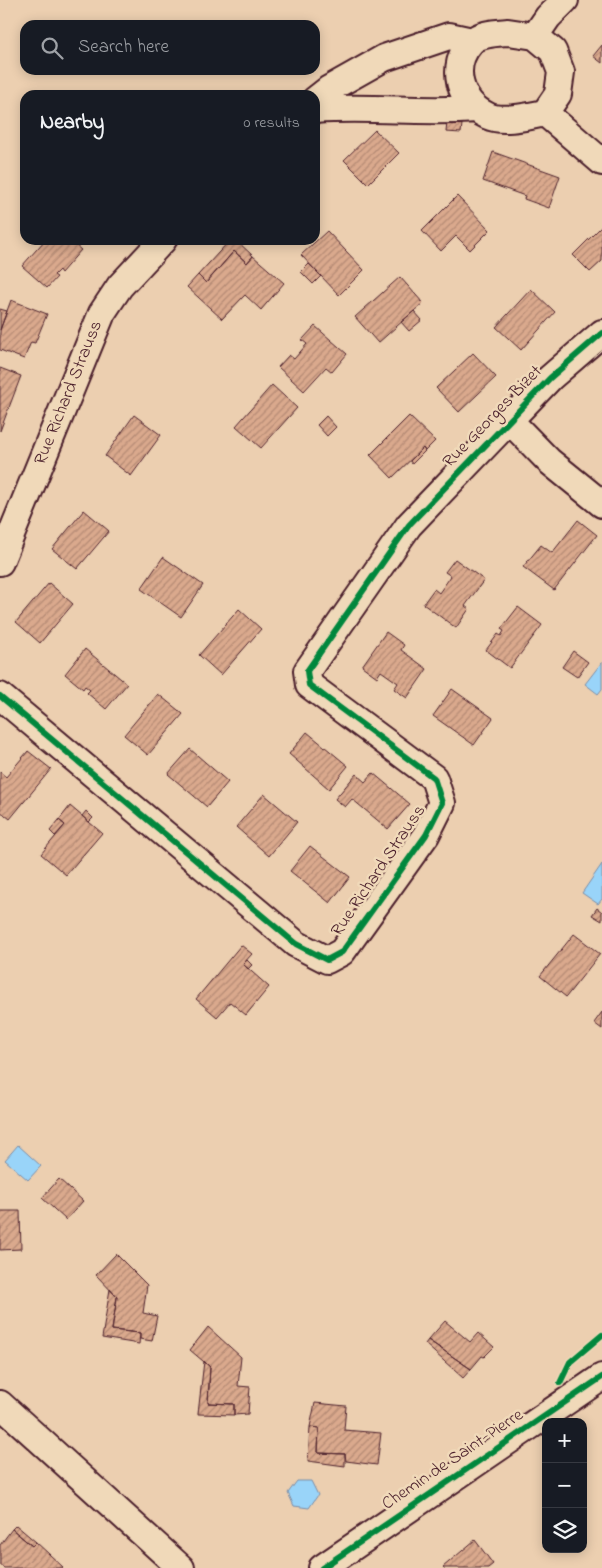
<!DOCTYPE html>
<html lang="en">
<head>
<meta charset="utf-8">
<style>
	:root { --surface:#171b24; --page:#242831; --text:#f1f3f6; --muted:#9ea1a6; --line:#363941 }
	body { margin:0; font-family:"Indie Flower",sans-serif; background:var(--page); color:var(--text) }
	.controls { position:absolute; right:15px; bottom:15px; display:grid; overflow:hidden; border-radius:10px; box-shadow:0 2px 12px #0003 }
	.controls button { width:45px; height:45px; display:grid; place-items:center; padding:0; border:0; border-bottom:1px solid var(--line); background:var(--surface); color:var(--text); font:25px sans-serif }
	.list { margin:0; padding:0; list-style:none }
	h2 { display:flex; justify-content:space-between; align-items:center; height:65px; margin:0; padding:0 20px; font-size:21px }
	h2 small { font-size:16px; font-weight:400; color:var(--muted) }
	.icon { flex:none; width:28px; height:28px; fill:none; stroke:currentColor; stroke-width:2; stroke-linecap:round; stroke-linejoin:round }
	.map { position:relative; flex:none; width:602px; height:1568px; overflow:hidden }
	.search { position:absolute; background:var(--surface); box-shadow:0 2px 12px #0003; left:20px; top:20px; width:300px; height:55px; display:flex; align-items:center; gap:12px; box-sizing:border-box; padding:0 18px; border-radius:15px; color:var(--muted); font-size:19px }
	.panel { position:absolute; background:var(--surface); box-shadow:0 2px 12px #0003; left:20px; top:90px; width:300px; height:155px; border-radius:15px }
	.map>svg:first-child { display:block }
	.water { fill:#99d4f9; stroke:#798ca7 }
	.building { fill:url(#building-hatch); stroke:#4a1f2b }
	.lines { fill:none; stroke-linecap:round; stroke-linejoin:round }
	.minor-casing { stroke:#4a1f2b; stroke-width:30 }
	.minor { stroke:#f0d9b9; stroke-width:26 }
	.cycleway-casing { stroke:#f0d9b9; stroke-width:9 }
	.cycleway { stroke:#00873e; stroke-width:6 }
	.labels { text-anchor:middle; dominant-baseline:central; stroke-width:5; stroke-linejoin:round; paint-order:stroke }
	.street-label { font-size:18px; fill:#4a1f2b; stroke:#f0d9b9 }
</style>
</head>
<body>
<div class="map">
<svg width="602" height="1568" viewBox="0 0 602 1568">
	<defs>
		<pattern id="building-hatch" width="6" height="6" patternUnits="userSpaceOnUse" patternTransform="scale(1.25)"><rect width="6" height="6" fill="#daa98d"/><path d="M-1 1l2-2M0 6l6-6M5 7l2-2" fill="none" stroke="#b38973"/></pattern>
	</defs>
	<rect width="100%" height="100%" fill="#eccfb0"/>
	<filter id="ink" filterUnits="userSpaceOnUse"><feTurbulence type="fractalNoise" baseFrequency=".02" numOctaves="2"/><feDisplacementMap in="SourceGraphic" scale="10" xChannelSelector="R" yChannelSelector="G"/><feConvolveMatrix kernelMatrix="1 2 1 2 8 2 1 2 1" color-interpolation-filters="sRGB"/></filter>
	<g filter="url(#ink)">
		<path class="water" d="M602 662V689L598 694 585 684Z
			M602 864V899L598 904 582 893Z
			M18 1145 41 1166 28 1180 5 1160Z
			M297 1481H311L318 1495 309 1508 294 1506 288 1493Z"/>
		<path class="building" d="M602 45V63L593 56Z
			M447 123 462 124 461 133 446 132Z
			M375 130 399 153 368 184 344 160Z
			M493 152 560 176 549 208 524 199 525 196 483 181Z
			M457 196 490 230 470 250 456 236 441 251 422 231Z
			M602 226V261L590 272 573 255Z
			M327 231 364 270 339 295 301 255Z
			M45 240H69L81 250 61 273 59 270 54 275 57 277 47 288 22 266Z
			M230 240H236L253 256 247 263 234 251 206 283 198 275Z
			M234 251 247 263 253 256 284 283 261 310 245 295 222 319 187 287 198 275 206 283Z
			M309 264 321 276 313 284 301 272Z
			M400 277 423 303 378 343 355 317Z
			M531 289 555 312 521 350 496 327Z
			M11 300 47 314 35 343 31 342 24 359 0 350V330Z
			M0 309 7 311 0 330Z
			M414 311 422 320 409 331 401 322Z
			M315 326 347 354 332 372 326 367 304 391 278 367 289 355 294 359 307 344 302 340Z
			M473 353 496 377 459 412 436 388Z
			M0 368 21 376 0 431Z
			M272 385 297 408 261 448 236 426Z
			M134 415 161 435 131 476 105 456Z
			M326 416 336 427 327 436 317 425Z
			M409 416 435 441 425 451 423 448 392 478 370 455Z
			M423 448 425 451 412 464 410 461Z
			M84 510 109 531 77 569 52 549Z
			M578 520 597 535 554 590 523 567 541 545 552 553Z
			M163 557 203 585 181 617 141 589Z
			M455 559 484 580 465 606 469 609 456 628 423 604 434 589 439 593 451 576 445 572Z
			M49 583 73 604 40 643 16 622Z
			M518 607 542 625 510 668 486 650 498 634 501 636 504 631 501 629Z
			M239 609 261 629 221 675 199 655Z
			M386 632 404 645 401 650 427 669 407 698 394 689 398 683 381 671 377 677 362 666Z
			M85 649 127 684 106 709 87 693 90 690 85 686 83 689 65 674Z
			M573 651 588 662 577 677 562 667Z
			M452 689 493 718 474 745 433 716Z
			M158 694 183 714 148 755 124 735Z
			M307 732 348 766 329 789 289 754Z
			M190 749 228 782 207 807 168 774Z
			M28 751 51 769 10 819 0 811V772L6 777Z
			M373 773 410 804 388 829 352 799 345 807 335 799 356 774 365 782Z
			M264 794 297 822 269 856 236 827Z
			M70 806 102 833 66 875 41 854 65 825 59 820Z
			M86 811 93 818 89 822 82 816Z
			M59 820 65 825 55 836 50 831Z
			M310 846 350 877 330 903 290 871Z
			M597 908 602 912V921L592 915Z
			M574 934 600 954 566 997 540 976Z
			M241 945 252 954 243 964 269 987 246 1015 230 1002 217 1017 196 999Z
			M247 960 252 965 248 969 243 964Z
			M602 1012V1029L594 1023Z
			M59 1179 83 1201 66 1220 42 1198Z
			M0 1211H20L21 1249 0 1250Z
			M116 1254 147 1285 143 1313 157 1316 152 1341 140 1339V1333L112 1330 117 1297 96 1275Z
			M110 1289 117 1297 112 1330 140 1333 139 1344 102 1338Z
			M445 1321 470 1342 478 1333 494 1347 484 1357 482 1356 471 1369 428 1340Z
			M208 1327 241 1357 238 1386 250 1387 248 1414 234 1415V1404L208 1403 210 1367 190 1350Z
			M428 1340 471 1369 463 1378 425 1344Z
			M204 1361 210 1367 208 1403 234 1404V1415L198 1414Z
			M315 1403 346 1406 344 1430 381 1433 377 1465 346 1461 345 1454 318 1453 319 1428 310 1427Z
			M310 1427 319 1428 318 1453 345 1454V1466L308 1461Z
			M16 1525 36 1542 32 1546 12 1529Z
			M12 1529 32 1546 36 1542 63 1567 62 1568H4L0 1565V1545Z
			M475 1540 493 1564 488 1568H444L443 1567Z"/>
		<g class="lines">
			<g class="minor-casing">
				<path id="minor" d="M508 32 535 36 553 51 561 72 558 94 545 113C529 116 503 123 488 116 459 103 449 66 471 42 480 33 497 33 508 32Z
					M535 36 548 17 565 0
					M315 100 329 89 384 58 449 36 472 41
					M315 110C369 106 422 113 476 109
					M545 113 602 162
					M510 421 549 461 602 504
					M0 562 102 313 120 286 163 240
					M0 696 296 944 327 960 342 952 426 835 442 803 434 778 309 685 307 671 409 525 550 378 602 333
					M0 1404 181 1568
					M322 1568 602 1377"/>
			</g>
			<use href="#minor" class="minor"/>
			<g class="cycleway-casing">
				<path id="cycleway" d="M0 696 296 944 327 960 342 952 426 835 442 803 434 778 309 685 307 671 409 525 550 378 602 333
					M560 1383 570 1362 602 1335
					M322 1568 602 1377"/>
			</g>
			<use href="#cycleway" class="cycleway"/>
		</g>
	</g>
	<g class="labels">
		<g class="street-label">
			<text transform="translate(69 393) rotate(-68)">Rue Richard Strauss</text>
			<text transform="translate(493 417) rotate(-46)">Rue Georges Bizet</text>
			<text transform="translate(379 871) rotate(-56)">Rue Richard Strauss</text>
			<text transform="translate(453 1460) rotate(-34)">Chemin de Saint-Pierre</text>
		</g>
	</g>
</svg>
<div class="controls">
<button>+</button>
<button>−</button>
<button><svg class="icon" aria-label="layers" viewBox="0 0 24 24"><path d="M12 4l9 5-9 5-9-5zM3 14l9 5 9-5"/></svg></button>
</div>
<div class="search"><svg class="icon" aria-label="search" viewBox="0 0 24 24"><circle cx="10" cy="10" r="6"/><path d="M15 15l6 6"/></svg>Search here</div>
<section class="panel">
<h2>Nearby<small>0 results</small></h2>
<ul class="list">
</ul>
</section>
</div>
</body>
</html>
